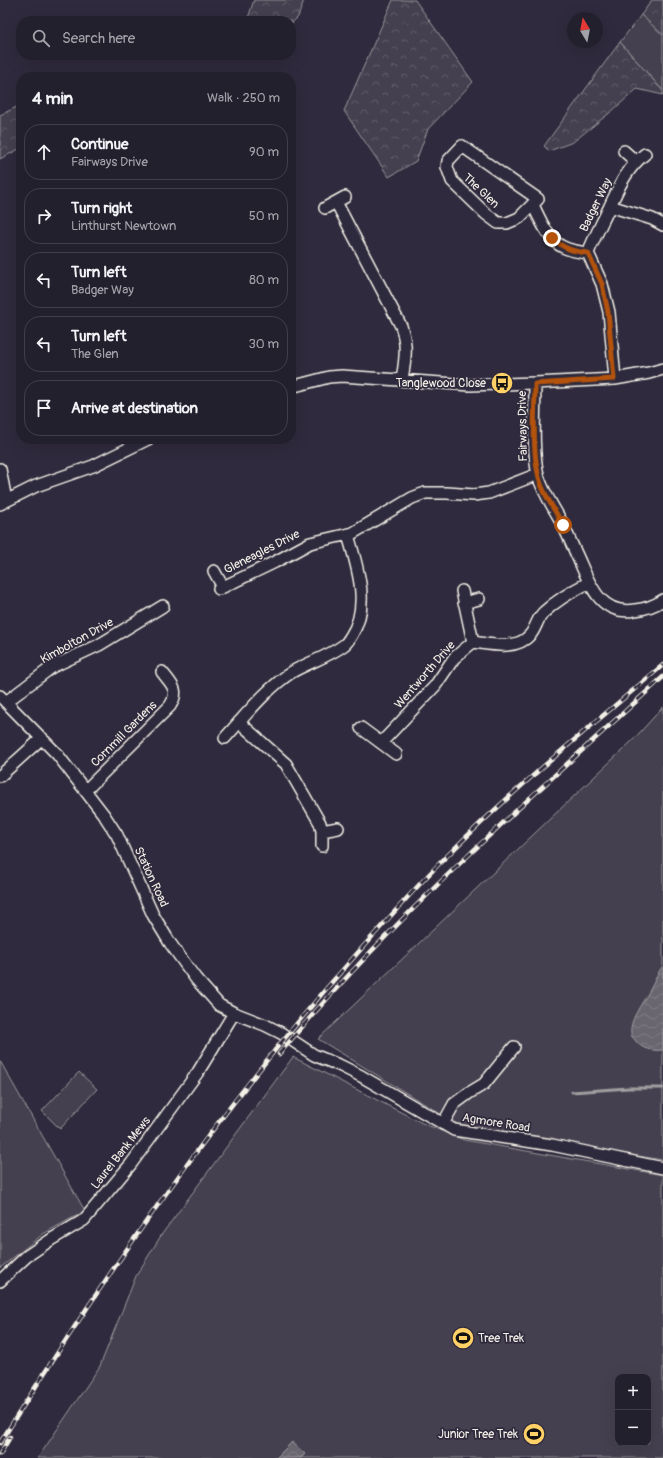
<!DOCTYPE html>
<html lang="en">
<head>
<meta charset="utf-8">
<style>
	:root { --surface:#23202e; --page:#2f2d3a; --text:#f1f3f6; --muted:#a3a3aa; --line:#403e4a }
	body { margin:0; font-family:Pangolin,sans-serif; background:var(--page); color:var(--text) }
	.controls { position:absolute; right:12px; bottom:12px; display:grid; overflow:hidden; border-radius:8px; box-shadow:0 4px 16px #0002 }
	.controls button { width:36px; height:36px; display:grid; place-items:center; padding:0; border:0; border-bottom:1px solid var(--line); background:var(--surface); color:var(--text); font:20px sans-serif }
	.compass { position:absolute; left:567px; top:12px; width:36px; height:36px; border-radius:50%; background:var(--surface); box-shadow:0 4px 16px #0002; rotate:350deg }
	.stop { position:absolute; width:12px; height:12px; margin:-9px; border:3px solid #b45309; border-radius:50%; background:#fff }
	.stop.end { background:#b45309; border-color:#fff; box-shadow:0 1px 4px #0008 }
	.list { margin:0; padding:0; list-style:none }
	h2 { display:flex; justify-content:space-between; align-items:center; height:52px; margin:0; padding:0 16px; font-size:17px }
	h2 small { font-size:13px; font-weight:400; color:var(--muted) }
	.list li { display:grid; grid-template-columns:26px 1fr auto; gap:12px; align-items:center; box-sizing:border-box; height:56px; margin:0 8px 8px; padding:0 8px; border:1px solid var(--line); border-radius:16px }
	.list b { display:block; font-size:15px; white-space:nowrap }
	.list p { margin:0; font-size:13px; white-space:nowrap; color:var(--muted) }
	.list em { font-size:13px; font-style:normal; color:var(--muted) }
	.icon { flex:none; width:22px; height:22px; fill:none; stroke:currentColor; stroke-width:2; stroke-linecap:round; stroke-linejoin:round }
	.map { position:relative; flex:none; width:663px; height:1458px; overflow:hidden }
	.search { position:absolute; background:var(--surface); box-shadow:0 4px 16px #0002; left:16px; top:16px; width:280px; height:44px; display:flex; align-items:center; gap:10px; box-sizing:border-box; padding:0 14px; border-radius:16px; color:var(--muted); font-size:15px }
	.panel { position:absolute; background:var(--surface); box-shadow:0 4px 16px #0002; left:16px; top:72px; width:280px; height:372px; border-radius:16px }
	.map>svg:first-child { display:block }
	.green { fill:#454050; stroke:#9c989c; fill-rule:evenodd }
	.forest { fill:url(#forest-crowns); stroke:#9c989c }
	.water { fill:url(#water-waves); stroke:#a19ea0 }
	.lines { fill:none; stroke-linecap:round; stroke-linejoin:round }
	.stream { stroke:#a19ea0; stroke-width:3 }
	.minor-casing { stroke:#f4f1e8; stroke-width:14 }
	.minor { stroke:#2f2a3d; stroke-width:11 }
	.rail-casing { stroke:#f4f1e8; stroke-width:4.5 }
	.rail { stroke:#2f2a3d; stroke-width:3; stroke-dasharray:9; stroke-linecap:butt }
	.route { stroke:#b45309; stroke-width:5 }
	.labels { text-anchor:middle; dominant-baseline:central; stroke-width:3.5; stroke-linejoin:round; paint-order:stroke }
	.street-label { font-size:12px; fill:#f4f1e8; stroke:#2f2a3d }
	.poi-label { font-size:12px; fill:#f4f1e8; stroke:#2f2a3d; text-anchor:end }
</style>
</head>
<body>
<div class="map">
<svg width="663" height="1458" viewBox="0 0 663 1458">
	<defs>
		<pattern id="forest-crowns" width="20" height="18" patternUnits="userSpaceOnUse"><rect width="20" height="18" fill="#454050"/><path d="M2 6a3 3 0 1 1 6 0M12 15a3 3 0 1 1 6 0" fill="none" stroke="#605c69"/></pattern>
		<pattern id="water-waves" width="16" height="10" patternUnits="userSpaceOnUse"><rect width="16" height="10" fill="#6a6670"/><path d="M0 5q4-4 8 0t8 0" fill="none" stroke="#807c84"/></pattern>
	</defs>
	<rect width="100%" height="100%" fill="#2f2a3d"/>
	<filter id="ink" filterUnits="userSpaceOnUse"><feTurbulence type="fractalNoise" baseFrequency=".025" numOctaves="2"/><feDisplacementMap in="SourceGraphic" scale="8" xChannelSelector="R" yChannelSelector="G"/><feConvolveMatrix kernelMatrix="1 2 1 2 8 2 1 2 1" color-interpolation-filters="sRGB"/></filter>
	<g filter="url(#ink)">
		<path class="green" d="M641 15 663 32V91L620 42Z
			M663 707V1160L462 1127 318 1039 632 741Z
			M293 1057 422 1123 464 1140 663 1175V1458H38L100 1366 136 1276 162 1234ZM618 1377H648V1443H618Z
			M0 1061 85 1211 43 1234 0 1268Z
			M79 1072 97 1089 60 1129 42 1111Z"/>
		<path class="forest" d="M254 0H304L298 17 291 24V21H247Z
			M393 0H415L473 82 428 129 416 161 389 177 344 111Z
			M652 0H663V35L641 15Z
			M620 42 663 91V95L637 89 612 111 573 142 549 151 544 146Z
			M21 105V148L0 159V115Z"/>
		<path class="water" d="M663 966V1050C652 1051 642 1050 635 1040 633 1038 631 1036 631 1033 629 1019 645 1000 651 988 655 981 657 973 663 966Z
			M292 1442 305 1454 301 1458H276Z"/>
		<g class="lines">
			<path class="stream" d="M572 1092 628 1088H663"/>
			<g class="minor-casing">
				<path id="minor" d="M462 146 538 199 519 218 507 223H498L486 214 452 181 447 167 448 161Z
					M624 151 635 161
					M336 202 401 326C408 346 405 360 402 380
					M533 205C540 219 548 240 563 247 571 251 579 252 588 253
					M610 206 652 219 663 225
					M325 208 345 197
					M615 379 609 312 602 284 588 253C594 238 602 223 609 208 619 187 626 169 645 154
					M535 383C535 411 532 449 538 475 543 494 556 510 564 527 569 538 574 549 579 560 590 585 601 616 635 610 645 609 654 606 663 600
					M291 387 329 377 342 376 470 385 535 383 615 379 649 373 663 369
					M0 469 6 500
					M0 504 36 486 93 466 148 439
					M214 571 223 587
					M219 589 275 562 310 543 353 533 412 498 425 493H447L474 495 489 493 538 474
					M462 591 473 642
					M464 603 479 599
					M0 696 57 754 104 815 117 835 153 915 170 943 196 979 219 1005 234 1013 265 1025 281 1033 314 1055 341 1066 361 1076 454 1130 552 1145 663 1168
					M6 702 52 667 99 645 163 606
					M239 722 286 764 320 823 322 831V846
					M361 728 396 754
					M225 738C246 715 266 689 292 672 309 662 328 657 344 645 347 643 349 639 351 636 371 606 357 566 348 535
					M381 743 435 686 454 658 473 642C490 644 516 651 530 635 536 629 537 618 544 612 556 601 574 590 588 583
					M0 776 42 738
					M86 790 170 706C180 690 172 685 162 672
					M322 831 338 828
					M443 1124 454 1104 469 1093 484 1084 514 1047
					M0 1281 27 1256 52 1239 84 1220 131 1164 198 1072 234 1013"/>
			</g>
			<use href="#minor" class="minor"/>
			<g class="rail-casing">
				<path id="rail" d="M279 1054C394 916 530 798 663 677
					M0 1443C109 1269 225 1100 362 948 391 916 419 883 450 853 517 786 591 726 663 665
					M0 1454 10 1437"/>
			</g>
			<use href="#rail" class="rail"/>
		</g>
	</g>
	<g class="lines" filter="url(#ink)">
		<path class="route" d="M552 238C564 249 572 251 588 253L602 284 608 312 614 379 535 384C535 414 531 455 541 484 546 498 556 512 563 525"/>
	</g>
	<defs>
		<g id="bus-disc" transform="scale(1.15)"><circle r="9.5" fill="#ffd166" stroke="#2f2a3d"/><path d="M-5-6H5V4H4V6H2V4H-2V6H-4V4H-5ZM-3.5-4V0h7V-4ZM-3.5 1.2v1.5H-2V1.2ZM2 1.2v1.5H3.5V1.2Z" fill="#111"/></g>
		<g id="stadium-disc" transform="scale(1.15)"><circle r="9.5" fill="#ffd166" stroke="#2f2a3d"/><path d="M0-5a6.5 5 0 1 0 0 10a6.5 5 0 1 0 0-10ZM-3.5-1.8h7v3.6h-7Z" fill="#111"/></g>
	</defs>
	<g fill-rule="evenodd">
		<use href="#bus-disc" x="502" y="383"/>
		<use href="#stadium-disc" x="463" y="1338"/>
		<use href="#stadium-disc" x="534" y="1434"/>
	</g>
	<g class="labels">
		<g class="street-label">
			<text transform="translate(481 191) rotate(43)">The Glen</text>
			<text transform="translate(596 205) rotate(-64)">Badger Way</text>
			<text transform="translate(523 426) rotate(-91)">Fairways Drive</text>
			<text transform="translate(262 552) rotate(-27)">Gleneagles Drive</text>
			<text transform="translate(77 641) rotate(-29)">Kimbolton Drive</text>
			<text transform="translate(425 675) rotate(-49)">Wentworth Drive</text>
			<text transform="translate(124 734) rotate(-45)">Cornmill Gardens</text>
			<text transform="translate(151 877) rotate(65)">Station Road</text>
			<text transform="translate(496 1123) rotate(9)">Agmore Road</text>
			<text transform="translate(121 1153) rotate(-52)">Laurel Bank Mews</text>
		</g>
		<g class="poi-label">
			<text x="486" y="383">Tanglewood Close</text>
			<text x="478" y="1338" text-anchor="start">Tree Trek</text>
			<text x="518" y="1434">Junior Tree Trek</text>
		</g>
	</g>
</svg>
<div class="controls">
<button>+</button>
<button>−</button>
</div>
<svg class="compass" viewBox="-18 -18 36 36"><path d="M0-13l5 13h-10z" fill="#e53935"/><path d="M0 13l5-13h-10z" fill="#a3a3aa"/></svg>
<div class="stop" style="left:563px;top:525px"></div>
<div class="stop end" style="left:552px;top:238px"></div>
<div class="search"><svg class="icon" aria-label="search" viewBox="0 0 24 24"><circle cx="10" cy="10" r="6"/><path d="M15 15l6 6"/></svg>Search here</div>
<section class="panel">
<h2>4 min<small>Walk · 250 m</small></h2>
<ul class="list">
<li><svg class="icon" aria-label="ahead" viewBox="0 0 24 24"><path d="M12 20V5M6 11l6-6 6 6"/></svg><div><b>Continue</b><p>Fairways Drive</p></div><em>90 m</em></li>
<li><svg class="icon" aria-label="right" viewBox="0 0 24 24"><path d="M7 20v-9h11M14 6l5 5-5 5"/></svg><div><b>Turn right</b><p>Linthurst Newtown</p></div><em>50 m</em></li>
<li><svg class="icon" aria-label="left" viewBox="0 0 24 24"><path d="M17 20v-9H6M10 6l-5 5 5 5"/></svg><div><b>Turn left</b><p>Badger Way</p></div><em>80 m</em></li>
<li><svg class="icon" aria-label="left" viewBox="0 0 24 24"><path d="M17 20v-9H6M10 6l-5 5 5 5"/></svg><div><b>Turn left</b><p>The Glen</p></div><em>30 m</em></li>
<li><svg class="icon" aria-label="arrive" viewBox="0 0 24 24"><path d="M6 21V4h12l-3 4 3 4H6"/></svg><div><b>Arrive at destination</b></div></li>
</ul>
</section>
</div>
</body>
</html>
